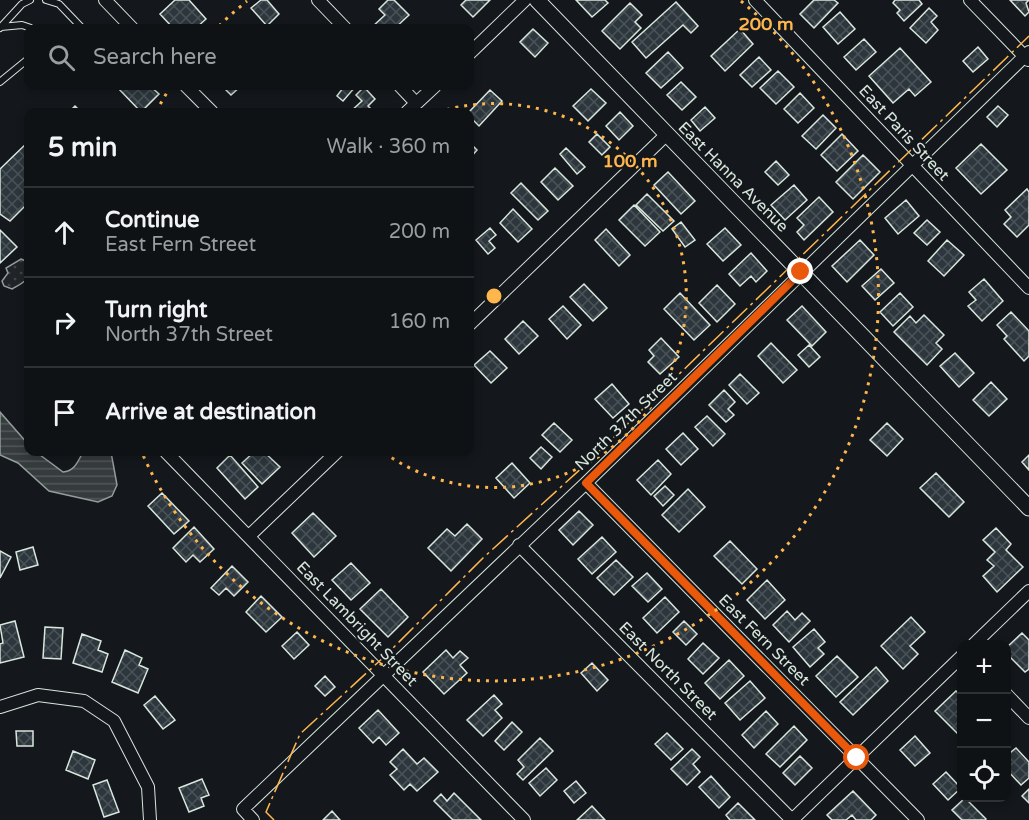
<!DOCTYPE html>
<html lang="en">
<head>
<meta charset="utf-8">
<style>
	:root { --surface:#0f1215; --page:#1d2022; --text:#f1f3f6; --muted:#9b9ea0; --line:#2f3234 }
	body { margin:0; font-family:"Varela Round",sans-serif; background:var(--page); color:var(--text) }
	.controls { position:absolute; right:18px; bottom:18px; display:grid; overflow:hidden; border-radius:12px; box-shadow:0 3px 9px #0003 }
	.controls button { width:54px; height:54px; display:grid; place-items:center; padding:0; border:0; border-bottom:2px solid var(--line); background:var(--surface); color:var(--text); font:30px sans-serif }
	.stop { position:absolute; width:18px; height:18px; margin:-14px; border:4px solid #ea580c; border-radius:50%; background:#fff }
	.stop.end { background:#ea580c; border-color:#fff; box-shadow:0 2px 6px #0008 }
	.list { margin:0; padding:0; list-style:none }
	h2 { display:flex; justify-content:space-between; align-items:center; height:78px; margin:0; padding:0 24px; font-size:26px }
	h2 small { font-size:20px; font-weight:400; color:var(--muted) }
	.list li { display:grid; grid-template-columns:39px 1fr auto; gap:18px; align-items:center; box-sizing:border-box; height:90px; padding:0 24px; border-top:2px solid var(--line) }
	.list b { display:block; font-size:22px; white-space:nowrap }
	.list p { margin:0; font-size:20px; white-space:nowrap; color:var(--muted) }
	.list em { font-size:20px; font-style:normal; color:var(--muted) }
	.icon { flex:none; width:33px; height:33px; fill:none; stroke:currentColor; stroke-width:2; stroke-linecap:round; stroke-linejoin:round }
	.map { position:relative; flex:none; width:1029px; height:820px; overflow:hidden }
	.search { position:absolute; background:var(--surface); box-shadow:0 3px 9px #0003; left:24px; top:24px; width:450px; height:66px; display:flex; align-items:center; gap:15px; box-sizing:border-box; padding:0 21px; border-radius:12px; color:var(--muted); font-size:22px }
	.panel { position:absolute; background:var(--surface); box-shadow:0 3px 9px #0003; left:24px; top:108px; width:450px; height:348px; border-radius:12px }
	.map>svg:first-child { display:block }
	.park { fill:url(#park-dots); stroke:#939e99; stroke-width:1.5 }
	.water { fill:url(#water-rules); stroke:#939e99; stroke-width:1.5 }
	.building { fill:url(#building-cross-hatch); stroke:#d8e6dc; stroke-width:1.5 }
	.lines { fill:none; stroke-linecap:round; stroke-linejoin:round }
	.service-casing { stroke:#d8e6dc; stroke-width:8 }
	.minor-casing { stroke:#d8e6dc; stroke-width:14 }
	.tertiary-casing { stroke:#d8e6dc; stroke-width:17 }
	.service { stroke:#14181c; stroke-width:6 }
	.minor { stroke:#14181c; stroke-width:12 }
	.tertiary { stroke:#14181c; stroke-width:15 }
	.power { stroke:#ffb74d; stroke-width:1.5; stroke-dasharray:21 4.5 3 4.5; stroke-linecap:butt }
	.route { stroke:#ea580c; stroke-width:8 }
	.ring { fill:none; stroke:#ffb74d; stroke-width:3; stroke-dasharray:3 6 }
	.labels { text-anchor:middle; dominant-baseline:central; stroke-width:4.5; stroke-linejoin:round; paint-order:stroke }
	.street-label { font-size:16px; fill:#d8e6dc; stroke:#14181c }
	.centre { fill:#ffb74d; stroke:#14181c; stroke-width:3 }
	.ring-label { font-size:18px; text-anchor:middle; font-weight:bold; fill:#ffb74d; stroke:#14181c; stroke-width:4.5; stroke-linejoin:round; paint-order:stroke }
</style>
</head>
<body>
<div class="map">
<svg width="1029" height="820" viewBox="0 0 1029 820">
	<defs>
		<pattern id="park-dots" width="8" height="8" patternUnits="userSpaceOnUse" patternTransform="scale(1.5)"><rect width="8" height="8" fill="#202428"/><path d="M2 2h.1M6 6h.1" fill="none" stroke="#404447" stroke-width="1.8" stroke-linecap="round"/></pattern>
		<pattern id="water-rules" width="6" height="5" patternUnits="userSpaceOnUse" patternTransform="scale(1.5)"><rect width="6" height="5" fill="#363b3e"/><path d="M0 2.5h6" fill="none" stroke="#525759"/></pattern>
		<pattern id="building-cross-hatch" width="8" height="8" patternUnits="userSpaceOnUse" patternTransform="scale(1.5)"><rect width="8" height="8" fill="#2c363c"/><path d="M0 0l8 8M0 8l8-8" fill="none" stroke="#4a5358"/></pattern>
	</defs>
	<rect width="100%" height="100%" fill="#14181c"/>
	<path class="park" d="M21 259 28 262C29 281 28 280 12 289L4 286 2 281 8 273 6 268Z"/>
	<path class="water" d="M0 412 28 444V452H36L63 472C75 471 78 461 83 452H111L117 485 112 496 98 502 49 491 18 463 0 455Z"/>
	<path class="building" d="M175 0H189L206 19 196 28H173L160 14Z
		M261 0H267L279 14 267 26 251 8Z
		M388 0H394L409 15 395 28H374L372 27 385 15 379 9Z
		M466 0H490L473 17 461 5Z
		M576 0H605L608 3 592 17Z
		M814 0H834L838 3 814 28 800 14Z
		M895 0H919L922 4 904 21 897 13 900 10 893 3Z
		M1010 0H1029L1026 3 1029 12 1025 16Z
		M676 2 698 26 691 33 683 25 646 58 632 42Z
		M630 3 642 15 635 22 641 28 620 49 602 31Z
		M929 8 937 16 931 22 938 30 926 43 910 28Z
		M840 12 855 29 838 44 823 27Z
		M533 29 548 43 535 57 520 42Z
		M740 29 753 44 725 71 711 56Z
		M864 39 876 52 856 70 844 57Z
		M978 47 988 59 973 72 963 61Z
		M900 48 931 82 915 96 909 89 893 103 869 76Z
		M668 52 683 68 661 88 646 73Z
		M759 57 771 70 752 87 740 75Z
		M778 71 794 87 776 104 760 88Z
		M681 82 696 97 682 110 667 95Z
		M116 86H150L159 94 141 112Z
		M222 86H241L231 95Z
		M340 86H356L343 101 337 96 343 88Z
		M364 87 375 99 368 106 374 112H350L362 101 356 95Z
		M591 89 606 103 588 121 573 106Z
		M490 90 502 101 479 126 470 117 469 112Z
		M800 93 814 108 798 123 784 109Z
		M75 106 81 112H69Z
		M998 106 1008 115 997 127 987 117Z
		M705 107 715 118 700 131 691 120Z
		M620 112 633 126 619 140 606 126Z
		M823 115 836 128 816 149 802 136Z
		M597 134 610 147 602 155 589 142Z
		M842 134 858 151 837 171 821 155Z
		M28 142V203L10 221 0 214V169Z
		M470 143 477 150 470 158Z
		M981 144 1007 170 981 194 956 168Z
		M566 148 585 167 577 174 560 154Z
		M863 155 880 172 853 199 836 182Z
		M776 161 789 175 778 185 765 172Z
		M555 168 573 186 558 200 541 182Z
		M668 172 695 201 681 214 654 185Z
		M521 183 548 211 538 220 511 193Z
		M794 185 807 200 785 220 771 205Z
		M1027 189 1029 192V225L1017 237 1004 224 1011 217 1005 210Z
		M647 194 674 221 663 231 636 205Z
		M819 197 833 212 804 240 797 232 804 225 797 218Z
		M906 200 919 216 898 234 885 218Z
		M634 205 660 232 645 246 619 220Z
		M513 209 532 229 518 242 500 223Z
		M927 220 940 232 927 245 914 233Z
		M681 222 695 240 685 247 672 229Z
		M490 228 496 235 489 241 495 248 488 254 476 240Z
		M725 228 741 245 723 261 707 244Z
		M606 229 630 255 619 266 595 240Z
		M0 230 17 247 0 263Z
		M860 240 874 255 847 282 832 266Z
		M947 240 964 255 944 276 928 261Z
		M751 253 767 271 756 282 751 276 740 286 729 274Z
		M881 269 894 283 875 300 862 286Z
		M984 279 1003 301 982 321 968 306 976 300 969 292Z
		M584 284 607 308 593 321 570 297Z
		M717 285 735 304 717 322 699 303Z
		M680 293 710 325 694 340 664 309Z
		M900 293 913 307 893 326 880 312Z
		M563 306 581 325 567 339 549 319Z
		M802 306 826 332 812 346 787 320Z
		M1011 312 1029 331V356L1024 361 1004 339 1007 336 997 325Z
		M924 315 944 335 936 343 942 349 927 365 894 332 910 316 916 323Z
		M523 321 538 336 519 354 505 339Z
		M661 338 679 357 660 374 648 362 654 356 649 350Z
		M771 343 797 370 783 383 758 356Z
		M809 345 820 357 809 367 798 355Z
		M490 351 507 368 491 383 474 365Z
		M955 353 974 373 959 387 940 366Z
		M740 374 759 393 747 404 729 385Z
		M991 382 1007 399 989 416 973 400Z
		M612 384 629 404 613 418 595 399Z
		M724 390 735 402 728 409 734 415 726 422 709 405Z
		M707 416 725 434 713 446 695 427Z
		M554 423 572 440 560 452 542 435Z
		M887 423 903 439 887 456 870 440Z
		M683 433 698 449 681 465 666 449Z
		M541 447 552 457 541 469 530 458Z
		M254 452H264L280 467 262 484 242 463Z
		M230 455 258 487 245 499 217 468Z
		M1029 455V470L1022 462Z
		M658 460 671 474 651 495 637 480Z
		M512 463 530 483 514 498 496 478Z
		M936 473 964 502 949 517 920 488Z
		M665 486 674 495 663 506 654 496Z
		M688 489 705 507 679 532 662 515Z
		M162 493 189 521 174 534 148 506Z
		M579 511 593 525 573 545 559 530Z
		M313 513 336 536 314 557 292 533Z
		M467 524 482 539 451 571 428 548 447 529 455 536Z
		M194 527 214 549 200 562 193 555 186 562 173 548Z
		M996 528 1011 544 1006 550 1023 567 997 592 983 576 994 566 987 560 995 552 983 540Z
		M602 537 616 552 592 574 578 559Z
		M730 541 757 569 742 584 714 556Z
		M33 547 38 565 20 570 16 552Z
		M0 551 11 557 0 578Z
		M616 560 633 577 614 595 597 578Z
		M351 563 370 583 351 600 332 580Z
		M232 566 248 582 234 596 226 588 219 595 211 588Z
		M647 573 662 589 648 602 632 586Z
		M767 580 785 600 765 619 747 600Z
		M381 589 408 617 388 637 360 609Z
		M261 596 282 617 266 632 246 612Z
		M665 597 679 612 657 633 643 618Z
		M787 611 795 620 802 613 810 621 789 642 773 625Z
		M911 617 925 632 910 646 918 654 903 669 881 646Z
		M15 621 24 657 0 663V644L3 643 0 625Z
		M684 621 697 634 686 645 673 632Z
		M45 627 63 628 61 659 43 658Z
		M814 629 825 642 818 648 824 654 810 667 793 647Z
		M297 632 309 645 294 659 282 646Z
		M1022 633 1029 640V669L1025 672 1006 653V648Z
		M82 634 101 641 98 650 108 654 102 672 73 663Z
		M703 643 719 658 703 674 688 659Z
		M125 650 142 658 139 665 148 669 138 693 112 682Z
		M446 650 453 658 460 651 468 658 460 665 467 673 444 694 423 672Z
		M837 656 858 677 836 697 816 676Z
		M729 660 744 676 720 699 705 683Z
		M592 663 608 680 597 691 581 673Z
		M876 667 888 681 853 715 840 702Z
		M325 676 335 687 325 696 315 686Z
		M750 681 765 698 740 720 725 703Z
		M956 691 962 696 960 736 935 711Z
		M494 695 502 704 495 710 502 718 483 736 467 720Z
		M155 696 175 720 163 729 144 705Z
		M378 710 399 733 386 745 379 737 373 743 359 728Z
		M766 711 778 724 754 748 742 735Z
		M512 722 522 732 504 750 495 741Z
		M794 726 807 740 780 767 766 754Z
		M16 731H33V746H17Z
		M667 733 683 749 671 760 655 744Z
		M915 736 930 753 915 766 900 750Z
		M540 738 553 751 523 780 517 774 524 767 518 760Z
		M1016 748 1029 762V778L1021 785 1006 769V756Z
		M403 749 417 764 424 758 438 772 417 791 410 784 404 790 390 775 397 769 390 762Z
		M692 749 700 757 693 764 700 772 687 785 671 769Z
		M73 751 95 760 88 779 66 770Z
		M800 756 812 768 795 785 783 773Z
		M546 768 557 780 540 796 529 783Z
		M946 772 961 788 948 800 933 784Z
		M711 776 730 797 719 808 699 787Z
		M202 779 209 795 201 798 204 806 189 812 179 788Z
		M107 780 119 812 104 817 93 785Z
		M576 781 586 793 574 803 564 791Z
		M1029 789V803L1022 796Z
		M853 791 876 815 871 820H856L852 815 846 820H832L827 815Z
		M454 793 481 820H453L434 801 441 794 447 801Z
		M965 798 986 819 985 820H962L952 810Z
		M738 803 755 820H730L726 815Z
		M592 806 605 820H577Z
		M332 811 340 820H323Z"/>
	<g class="lines">
		<g class="service-casing">
			<path id="service" d="M46 0 59 4 82 28
				M1 27 22 25 31 28
				M0 28 22 4 30 0
				M0 82 28 59"/>
		</g>
		<g class="minor-casing">
			<path id="minor" d="M105 0 132 28
				M318 0 345 28
				M755 0 1029 288
				M970 0 1028 60
				M470 53 525 0
				M186 86 212 112
				M400 86 416 103
				M407 112 435 86
				M470 324 666 135
				M166 452 524 820
				M586 483 918 820
				M249 536 337 452
				M519 545 792 820
				M974 644 1029 591
				M1006 694 1029 718
				M0 707 38 695 84 701 114 721 148 787 150 820
				M253 820 243 809 586 483 1029 52
				M792 820 962 656"/>
		</g>
		<g class="tertiary-casing">
			<path id="tertiary" d="M537 0 1029 508"/>
		</g>
		<use href="#service" class="service"/>
		<use href="#minor" class="minor"/>
		<use href="#tertiary" class="tertiary"/>
		<path class="power" d="M274 820 266 812 300 734 385 656 483 558 585 465 1029 36"/>
	</g>
	<g class="lines">
		<path class="route" d="M801 272 586 483 857 758"/>
	</g>
	<g class="ring">
		<path d="M438 112A192 192 0 1 1 383 452"/>
		<path d="M156 112A385 385 0 0 1 171 86M219 26A385 385 0 0 1 247 1M741 1A385 385 0 1 1 142 453"/>
	</g>
	<g class="labels">
		<g class="street-label">
			<text transform="translate(904 133) rotate(47)">East Paris Street</text>
			<text transform="translate(733 177) rotate(45)">East Hanna Avenue</text>
			<text transform="translate(626 421) rotate(-44)">North 37th Street</text>
			<text transform="translate(357 624) rotate(46)">East Lambright Street</text>
			<text transform="translate(764 640) rotate(45)">East Fern Street</text>
			<text transform="translate(668 671) rotate(45)">East North Street</text>
		</g>
	</g>
	<circle cx="494" cy="296" r="9" class="centre"/>
	<g class="ring-label">
		<text x="766" y="30">200 m</text>
		<text x="630" y="167">100 m</text>
	</g>
</svg>
<div class="controls">
<button>+</button>
<button>−</button>
<button><svg class="icon" aria-label="locate" viewBox="0 0 24 24"><circle cx="12" cy="12" r="6"/><path d="M12 2v4M12 18v4M2 12h4M18 12h4"/></svg></button>
</div>
<div class="stop" style="left:857px;top:758px"></div>
<div class="stop end" style="left:801px;top:272px"></div>
<div class="search"><svg class="icon" aria-label="search" viewBox="0 0 24 24"><circle cx="10" cy="10" r="6"/><path d="M15 15l6 6"/></svg>Search here</div>
<section class="panel">
<h2>5 min<small>Walk · 360 m</small></h2>
<ul class="list">
<li><svg class="icon" aria-label="ahead" viewBox="0 0 24 24"><path d="M12 20V5M6 11l6-6 6 6"/></svg><div><b>Continue</b><p>East Fern Street</p></div><em>200 m</em></li>
<li><svg class="icon" aria-label="right" viewBox="0 0 24 24"><path d="M7 20v-9h11M14 6l5 5-5 5"/></svg><div><b>Turn right</b><p>North 37th Street</p></div><em>160 m</em></li>
<li><svg class="icon" aria-label="arrive" viewBox="0 0 24 24"><path d="M6 21V4h12l-3 4 3 4H6"/></svg><div><b>Arrive at destination</b></div></li>
</ul>
</section>
</div>
</body>
</html>
